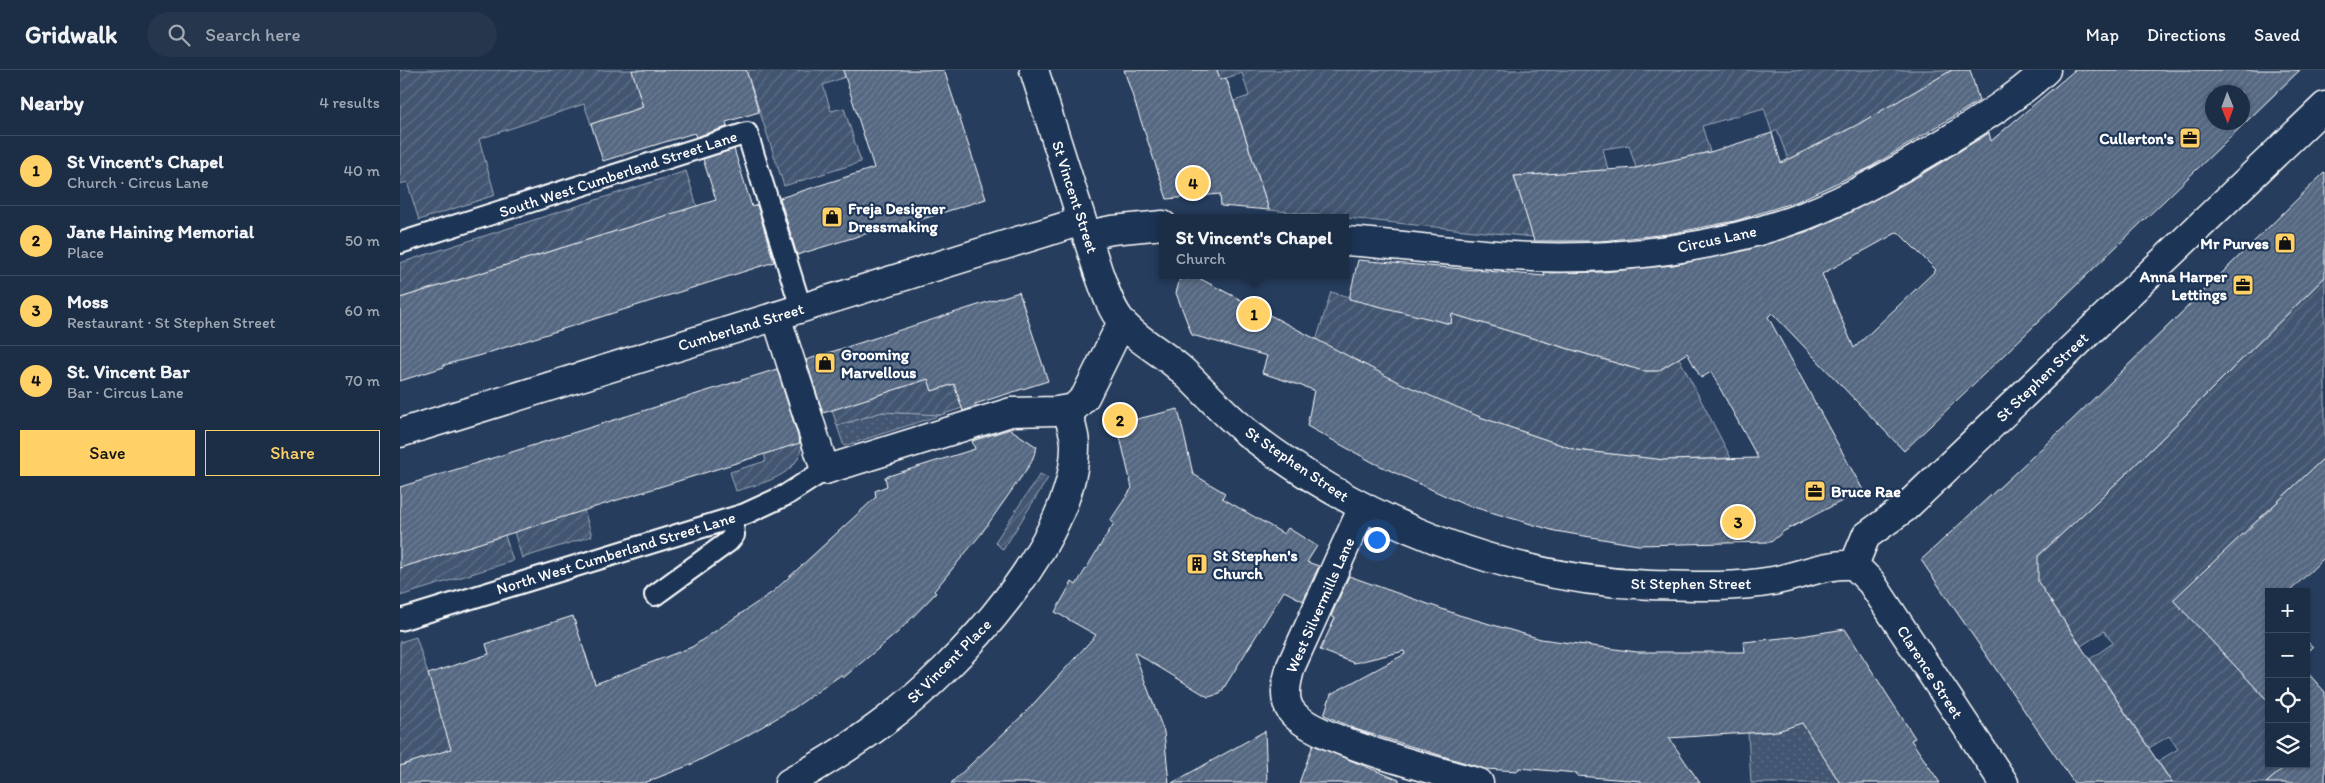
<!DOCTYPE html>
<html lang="en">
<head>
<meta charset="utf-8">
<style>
	:root { --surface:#1c2e46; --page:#25364d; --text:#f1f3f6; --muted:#a0a8b3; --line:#3a4a5f; --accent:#ffd166 }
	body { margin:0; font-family:Itim,sans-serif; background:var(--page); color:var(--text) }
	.controls { position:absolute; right:15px; bottom:15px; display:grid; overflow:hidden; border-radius:0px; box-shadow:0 1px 4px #0004 }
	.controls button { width:45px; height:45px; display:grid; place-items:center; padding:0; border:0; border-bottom:1px solid var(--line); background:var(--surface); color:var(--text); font:25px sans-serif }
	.compass { position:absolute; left:1805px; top:15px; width:45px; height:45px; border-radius:50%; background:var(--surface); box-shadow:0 1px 4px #0004; rotate:179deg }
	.you { position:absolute; left:976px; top:469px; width:18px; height:18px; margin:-12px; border:4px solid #fff; border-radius:50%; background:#1a73e8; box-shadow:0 0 0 8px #1a73e833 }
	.badge { display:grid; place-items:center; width:32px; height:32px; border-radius:50%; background:var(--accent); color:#111; font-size:16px; font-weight:700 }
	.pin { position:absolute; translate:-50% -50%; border:2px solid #fff; box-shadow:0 1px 5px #0006 }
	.popup { position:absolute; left:759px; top:144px; width:190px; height:65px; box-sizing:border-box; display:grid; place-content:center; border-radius:0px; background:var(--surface); filter:drop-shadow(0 1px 4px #0005); font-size:16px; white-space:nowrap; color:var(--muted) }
	.popup b { font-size:19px; color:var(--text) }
	.popup::after { content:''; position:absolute; left:50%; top:100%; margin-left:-10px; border:10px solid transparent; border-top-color:var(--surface) }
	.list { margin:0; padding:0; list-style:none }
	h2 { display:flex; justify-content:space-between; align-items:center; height:65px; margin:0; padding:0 20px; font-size:21px }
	h2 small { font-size:16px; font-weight:400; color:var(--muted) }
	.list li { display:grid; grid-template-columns:32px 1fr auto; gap:15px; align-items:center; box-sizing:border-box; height:70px; padding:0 20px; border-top:1px solid var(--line) }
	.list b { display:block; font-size:19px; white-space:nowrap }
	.list p { margin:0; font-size:16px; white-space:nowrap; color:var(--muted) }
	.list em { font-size:16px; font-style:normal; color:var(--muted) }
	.actions { display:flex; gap:10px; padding:15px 20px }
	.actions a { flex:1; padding:11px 0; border:1px solid var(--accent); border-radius:0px; text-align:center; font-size:18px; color:var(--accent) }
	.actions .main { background:var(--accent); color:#111 }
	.icon { flex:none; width:28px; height:28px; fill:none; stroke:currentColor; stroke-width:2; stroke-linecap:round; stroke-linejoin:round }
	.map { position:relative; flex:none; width:1925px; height:713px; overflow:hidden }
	header { display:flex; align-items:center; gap:30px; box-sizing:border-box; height:70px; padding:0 25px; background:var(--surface); border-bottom:1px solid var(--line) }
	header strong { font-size:24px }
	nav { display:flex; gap:28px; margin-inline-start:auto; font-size:18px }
	.search { width:350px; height:45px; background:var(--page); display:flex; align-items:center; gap:12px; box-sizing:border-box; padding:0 18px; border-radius:28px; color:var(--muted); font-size:19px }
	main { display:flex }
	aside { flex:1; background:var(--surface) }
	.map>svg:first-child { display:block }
	.grass { fill:url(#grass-dots); stroke:#a0aab8 }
	.garden { fill:url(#garden-furrows); stroke:#a0aab8 }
	.building { fill:url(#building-hatch); stroke:#fff; fill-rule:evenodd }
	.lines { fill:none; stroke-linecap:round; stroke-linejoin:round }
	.service-casing { stroke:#fff; stroke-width:24 }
	.pedestrian-casing { stroke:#fff; stroke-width:31 }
	.minor-casing { stroke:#fff; stroke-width:31 }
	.service { stroke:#1d3557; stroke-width:20 }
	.pedestrian { stroke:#1d3557; stroke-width:28 }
	.minor { stroke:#1d3557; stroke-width:28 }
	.labels { text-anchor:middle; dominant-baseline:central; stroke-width:4.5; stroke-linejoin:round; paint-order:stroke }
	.poi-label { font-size:16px; font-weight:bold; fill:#fff; stroke:#1d3557; text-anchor:start }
	.street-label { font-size:16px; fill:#fff; stroke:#1d3557 }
</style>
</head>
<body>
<header>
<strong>Gridwalk</strong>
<div class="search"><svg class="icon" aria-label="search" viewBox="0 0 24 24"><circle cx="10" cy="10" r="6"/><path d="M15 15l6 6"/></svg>Search here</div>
<nav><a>Map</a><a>Directions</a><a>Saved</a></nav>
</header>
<main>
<aside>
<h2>Nearby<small>4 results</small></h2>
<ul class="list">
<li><span class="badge">1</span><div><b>St Vincent's Chapel</b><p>Church · Circus Lane</p></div><em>40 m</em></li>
<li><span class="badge">2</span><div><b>Jane Haining Memorial</b><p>Place</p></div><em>50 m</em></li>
<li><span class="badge">3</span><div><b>Moss</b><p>Restaurant · St Stephen Street</p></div><em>60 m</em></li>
<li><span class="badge">4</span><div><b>St. Vincent Bar</b><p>Bar · Circus Lane</p></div><em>70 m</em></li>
</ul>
<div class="actions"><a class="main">Save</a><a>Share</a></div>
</aside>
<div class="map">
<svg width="1925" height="713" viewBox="0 0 1925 713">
	<defs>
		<pattern id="grass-dots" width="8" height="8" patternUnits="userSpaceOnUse" patternTransform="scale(1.25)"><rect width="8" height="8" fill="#425672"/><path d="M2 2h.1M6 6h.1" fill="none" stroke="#5e6f87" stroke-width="1.8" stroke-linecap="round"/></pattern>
		<pattern id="garden-furrows" width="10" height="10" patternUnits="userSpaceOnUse" patternTransform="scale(1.25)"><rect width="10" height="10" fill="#425672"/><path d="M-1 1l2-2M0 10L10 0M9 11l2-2" fill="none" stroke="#5e6f87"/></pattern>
		<pattern id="building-hatch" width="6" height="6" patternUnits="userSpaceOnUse" patternTransform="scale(1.25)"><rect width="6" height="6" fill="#556781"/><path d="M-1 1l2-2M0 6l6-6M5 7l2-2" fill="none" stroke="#6e7e94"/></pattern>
	</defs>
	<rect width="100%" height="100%" fill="#263d5e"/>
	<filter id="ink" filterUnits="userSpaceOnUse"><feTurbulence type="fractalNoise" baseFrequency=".02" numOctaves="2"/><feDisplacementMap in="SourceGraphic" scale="10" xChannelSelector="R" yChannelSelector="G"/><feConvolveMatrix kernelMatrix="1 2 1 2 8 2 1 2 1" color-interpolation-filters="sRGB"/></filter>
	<g filter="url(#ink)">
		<path class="grass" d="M482 342 541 345 444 376 437 356Z
			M1398 646 1440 713H1351L1348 663C1373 662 1378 664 1398 646Z"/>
		<path class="garden" d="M0 0H232L243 37 191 54 184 34 79 69 95 125 19 150 7 112 0 114Z
			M288 0H443L445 7 423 15 431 41 444 38 461 92 384 116 347 3Z
			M817 0H1552L1455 56 1388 89 1377 60 1372 63 1364 38 1302 56 1310 82 1236 98 1229 75 1203 79 1208 100 1114 106 1133 167 869 140 834 31 849 26 842 3 826 8 829 15 822 17Z
			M286 101 297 136 0 228V193Z
			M1925 207V387L1773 530 1869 632V694H1888L1866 713H1772L1758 691 1778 679 1769 666 1749 678 1690 589 1713 573 1704 561 1681 576 1638 512 1633 491 1724 406Z
			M931 222 1051 254 1052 244 1232 298 1243 271 1245 301H1258L1279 288 1331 388 1265 390 1176 380 1080 347 912 284Z
			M528 309 532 321 554 314 562 338 541 345 482 342 437 356 432 340Z
			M402 372C401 406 362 413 336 421L330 402 366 391 364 384Z
			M640 404 648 408 603 480 595 472Z
			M184 440 192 466 122 488 114 462Z
			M105 465 113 491 0 526V498Z
			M16 567 40 640 167 587 185 582 201 632 0 696V572Z"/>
		<path class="building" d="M232 0H346L359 42 326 52 327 57 296 67 294 63 203 91 191 54 243 37Z
			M443 0H544L586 129 478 163V160L397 185 380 128 474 98Z
			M724 0H817L820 10 826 8 869 140 821 136 820 124 767 129Z
			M1552 0H1570L1579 31 1469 98 1398 131 1335 151 1268 164 1201 171H1134L1114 106 1236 98 1310 82 1372 63 1381 93 1455 56Z
			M1675 0H1900L1504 381 1372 243 1368 247 1463 420 1384 461 1371 472 1238 475 1155 461 1063 434 974 393 907 356 914 320 862 303 867 286 792 265 776 223 781 205H793L998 312 1080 347 1176 380 1265 390 1358 388 1311 302 1301 308 1287 283 1258 301H1243L1052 244 1051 254 949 229 958 190 1145 206 1144 203 1203 202 1273 195 1343 181 1409 161 1447 144 1519 106 1589 63 1591 71ZM1812 22H1842V52H1812ZM1498 162 1536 200 1454 278 1422 204Z
			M334 79 352 137 357 135 374 192 81 285 44 295V297L0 311V228L316 130 303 89Z
			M1925 102V207L1724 406 1638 486V512L1772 713H1674L1521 490 1671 351Z
			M619 222 648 311 575 334 577 336 563 341 554 314 532 321 528 309 423 343 406 290Z
			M377 299 400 373 0 498V417Z
			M778 339 793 404 825 423 822 428 884 464 888 458 917 476 907 492 919 496 903 531 884 521 820 624 808 627 734 582 764 662 769 713H551L625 643 696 565 655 542 672 512 676 515 714 453 710 451 732 418 717 354Z
			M610 359 637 377 631 393 581 464 534 521 536 523 497 563 443 608 441 605 394 638 341 669 290 695 244 713H0V696L51 679 28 604 89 584 86 574 173 546 195 614 292 577 374 521 476 427 475 421 487 416 485 407 575 379 572 371Z
			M1925 387V487L1889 522H1869V632L1773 530Z
			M949 506 1059 545 1141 569 1237 582H1345L1344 572 1401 566 1445 559 1515 668 1511 670 1540 713H1440L1402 653 1378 661 1269 668 1300 713H1241V711L1177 706V703L1119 698 1118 701 1085 699 955 659 924 645 931 624 1005 584 1004 581 954 593 920 580 935 548 931 546Z
			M1906 570 1913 577 1906 584Z
			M1906 601 1925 622V713H1866L1888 694H1906V679L1910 676 1906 672Z
			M865 661 867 713H772L840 675Z
			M913 675 999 710V713H899Z"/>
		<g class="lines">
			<g class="service-casing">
				<path id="service" d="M0 173 347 63 401 238
					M255 525 328 472 334 465 332 448
					M0 550 345 444 386 425 425 400"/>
			</g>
			<g class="pedestrian-casing">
				<path id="pedestrian" d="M376 246 425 400
					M389 713C422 694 455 674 485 651 558 597 677 469 675 373 674 361 670 350 666 340"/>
			</g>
			<g class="minor-casing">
				<path id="minor" d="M634 0 698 201C704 217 710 238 722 252 739 272 764 283 783 301 805 322 825 345 849 364 963 452 1107 510 1251 515 1291 516 1333 518 1373 511 1399 506 1427 493 1454 495
					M687 165 712 160 763 155
					M945 171C1008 175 1070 185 1133 187 1224 190 1319 178 1404 146 1453 127 1500 99 1545 72 1580 50 1616 28 1646 0
					M0 363 682 151
					M425 400 611 342 656 341 674 338 685 327 722 252
					M963 437 891 596C887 610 882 628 891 641 911 670 1040 701 1079 713
					M1454 495 1466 466 1505 438 1925 36
					M1454 495 1471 512 1604 713"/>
			</g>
			<use href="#service" class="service"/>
			<use href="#pedestrian" class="pedestrian"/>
			<use href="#minor" class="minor"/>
		</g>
	</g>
	<defs>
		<g id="office-square" transform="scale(1.125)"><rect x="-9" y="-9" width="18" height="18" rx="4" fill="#ffd166" stroke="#1d3557"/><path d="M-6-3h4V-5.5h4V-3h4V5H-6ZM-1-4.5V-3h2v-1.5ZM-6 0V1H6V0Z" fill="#111"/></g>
		<g id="shop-square" transform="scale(1.125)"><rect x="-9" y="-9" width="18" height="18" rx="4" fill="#ffd166" stroke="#1d3557"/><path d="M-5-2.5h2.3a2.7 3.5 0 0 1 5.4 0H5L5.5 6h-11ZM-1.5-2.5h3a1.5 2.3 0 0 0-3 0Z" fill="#111"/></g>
		<g id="building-square" transform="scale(1.125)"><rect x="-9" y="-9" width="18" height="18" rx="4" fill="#ffd166" stroke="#1d3557"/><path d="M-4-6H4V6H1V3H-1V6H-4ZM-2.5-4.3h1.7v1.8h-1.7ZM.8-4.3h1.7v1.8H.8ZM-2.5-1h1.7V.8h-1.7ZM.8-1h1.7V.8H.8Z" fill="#111"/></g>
	</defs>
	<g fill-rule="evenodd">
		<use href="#office-square" x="1790" y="68"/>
		<use href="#shop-square" x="432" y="147"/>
		<use href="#shop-square" x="1885" y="173"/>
		<use href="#office-square" x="1843" y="215"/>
		<use href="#shop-square" x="425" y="293"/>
		<use href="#office-square" x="1415" y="421"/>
		<use href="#building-square" x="797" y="494"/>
	</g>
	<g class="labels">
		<g class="poi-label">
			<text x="1774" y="68" text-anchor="end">Cullerton's</text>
			<text x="448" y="138">Freja Designer<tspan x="448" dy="18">Dressmaking</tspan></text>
			<text x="1869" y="173" text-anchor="end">Mr Purves</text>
			<text x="1827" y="206" text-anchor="end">Anna Harper<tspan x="1827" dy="18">Lettings</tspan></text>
			<text x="441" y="284">Grooming<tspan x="441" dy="18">Marvellous</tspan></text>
			<text x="1431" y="421">Bruce Rae</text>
			<text x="813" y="485">St Stephen's<tspan x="813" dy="18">Church</tspan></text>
		</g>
		<g class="street-label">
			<text transform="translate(218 104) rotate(-18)">South West Cumberland Street Lane</text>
			<text transform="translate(675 127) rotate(72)">St Vincent Street</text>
			<text transform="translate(1317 169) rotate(-12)">Circus Lane</text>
			<text transform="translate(341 257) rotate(-17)">Cumberland Street</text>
			<text transform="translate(1642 307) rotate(-44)">St Stephen Street</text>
			<text transform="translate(897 394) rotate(34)">St Stephen Street</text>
			<text transform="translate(216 483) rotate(-17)">North West Cumberland Street Lane</text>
			<text x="1291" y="513">St Stephen Street</text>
			<text transform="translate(920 535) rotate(-66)">West Silvermills Lane</text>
			<text transform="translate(549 591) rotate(-45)">St Vincent Place</text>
			<text transform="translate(1530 602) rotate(57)">Clarence Street</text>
		</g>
	</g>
</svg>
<div class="controls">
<button>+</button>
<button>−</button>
<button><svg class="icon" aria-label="locate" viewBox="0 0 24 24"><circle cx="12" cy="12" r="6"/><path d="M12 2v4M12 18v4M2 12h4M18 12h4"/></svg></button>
<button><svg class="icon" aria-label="layers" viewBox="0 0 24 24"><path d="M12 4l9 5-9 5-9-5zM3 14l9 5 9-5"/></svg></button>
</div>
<svg class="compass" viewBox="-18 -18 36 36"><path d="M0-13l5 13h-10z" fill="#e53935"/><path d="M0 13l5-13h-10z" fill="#a0a8b3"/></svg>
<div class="you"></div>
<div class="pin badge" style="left:854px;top:244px">1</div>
<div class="popup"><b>St Vincent's Chapel</b>Church</div>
<div class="pin badge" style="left:720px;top:350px">2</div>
<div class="pin badge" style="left:1338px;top:452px">3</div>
<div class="pin badge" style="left:793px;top:113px">4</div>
</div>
</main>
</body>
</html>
